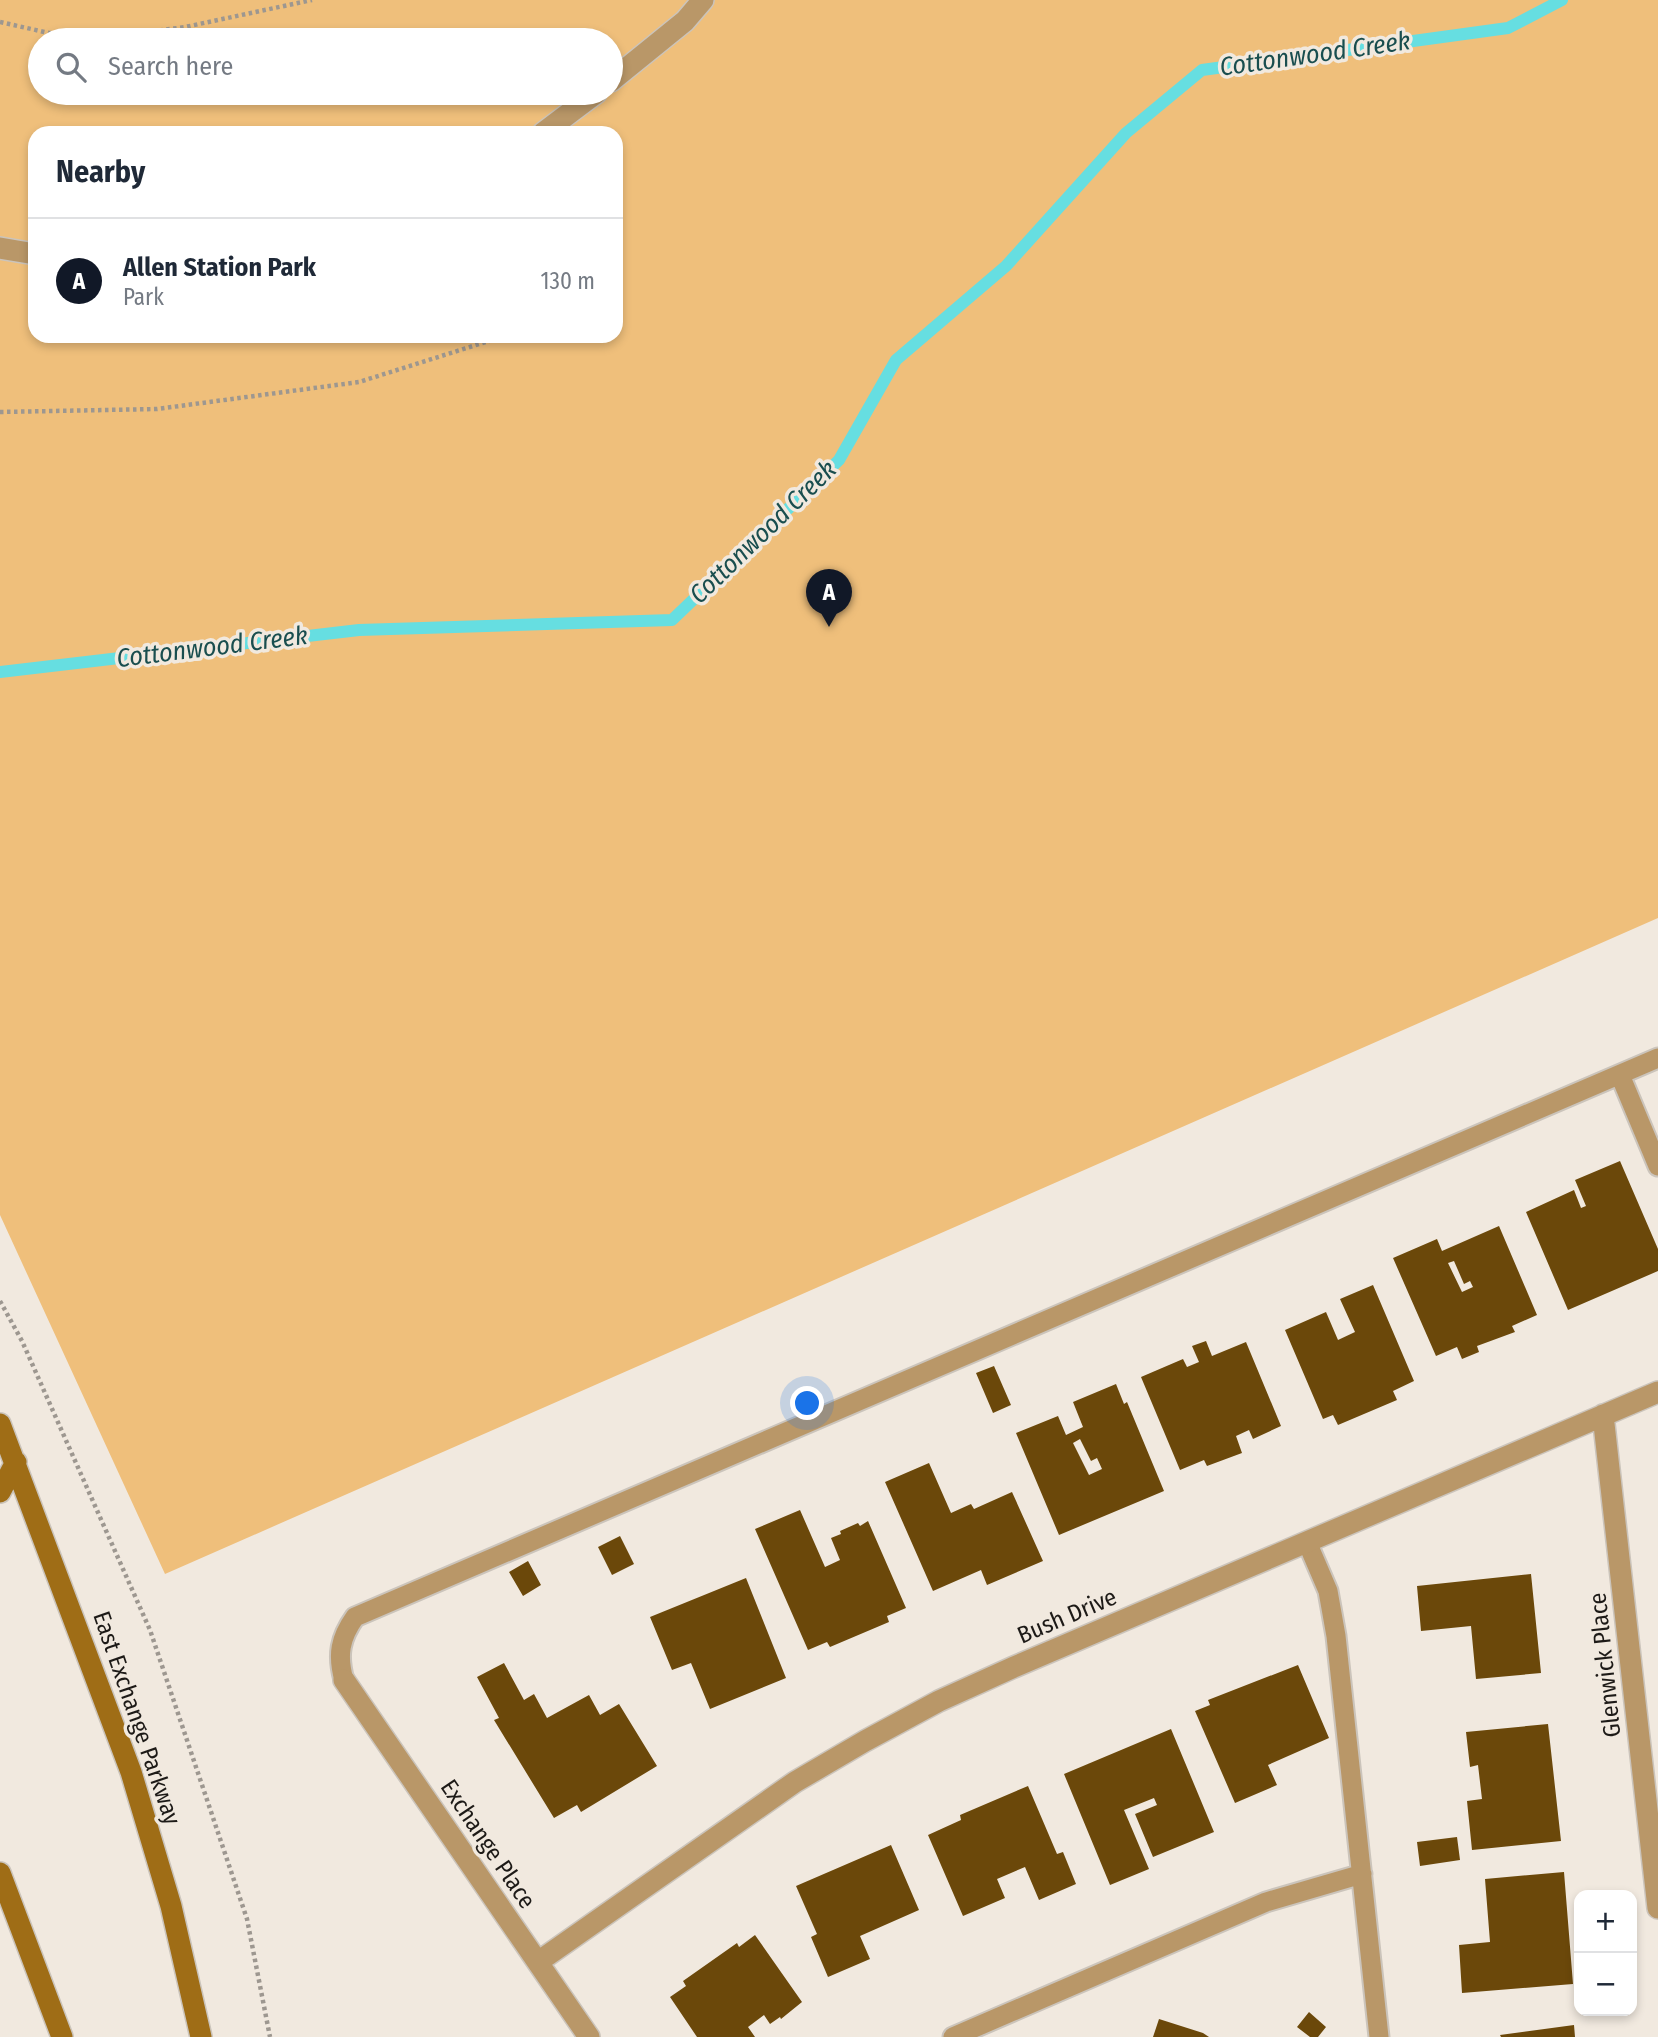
<!DOCTYPE html>
<html lang="en">
<head>
<meta charset="utf-8">
<style>
	:root { --surface:#fff; --page:#f6f6f7; --text:#1f2937; --muted:#747a83; --line:#e0e1e3; --accent:#111827 }
	body { margin:0; font-family:"Fira Sans Condensed",sans-serif; background:var(--page); color:var(--text) }
	.controls { position:absolute; right:21px; bottom:21px; display:grid; overflow:hidden; border-radius:14px; box-shadow:0 4px 10px #0003 }
	.controls button { width:63px; height:63px; display:grid; place-items:center; padding:0; border:0; border-bottom:2px solid var(--line); background:var(--surface); color:var(--text); font:35px sans-serif }
	.you { position:absolute; left:808px; top:1404px; width:24px; height:24px; margin:-18px; border:5px solid #fff; border-radius:50%; background:#1a73e8; box-shadow:0 0 0 10px #1a73e833 }
	.badge { display:grid; place-items:center; width:46px; height:46px; border-radius:50%; background:var(--accent); color:#fff; font-size:23px; font-weight:700 }
	.pin { position:absolute; translate:-50% -58px; filter:drop-shadow(0 2px 4px #0008) }
	.pin::after { content:''; position:absolute; top:37px; width:24px; height:21px; background:inherit; clip-path:polygon(0 0,100% 0,50% 100%) }
	.list { margin:0; padding:0; list-style:none }
	h2 { display:flex; justify-content:space-between; align-items:center; height:91px; margin:0; padding:0 28px; font-size:30px }
	h2 small { font-size:23px; font-weight:400; color:var(--muted) }
	.list li { display:grid; grid-template-columns:46px 1fr auto; gap:21px; align-items:center; box-sizing:border-box; height:126px; padding:0 28px; border-top:2px solid var(--line) }
	.list b { display:block; font-size:26px; white-space:nowrap }
	.list p { margin:0; font-size:23px; white-space:nowrap; color:var(--muted) }
	.list em { font-size:23px; font-style:normal; color:var(--muted) }
	.icon { flex:none; width:38px; height:38px; fill:none; stroke:currentColor; stroke-width:2; stroke-linecap:round; stroke-linejoin:round }
	.map { position:relative; flex:none; width:1658px; height:2037px; overflow:hidden }
	.search { position:absolute; background:var(--surface); box-shadow:0 4px 10px #0003; left:28px; top:28px; width:595px; height:77px; display:flex; align-items:center; gap:18px; box-sizing:border-box; padding:0 24px; border-radius:38px; color:var(--muted); font-size:26px }
	.panel { position:absolute; background:var(--surface); box-shadow:0 4px 10px #0003; left:28px; top:126px; width:595px; height:217px; border-radius:21px }
	.map>svg:first-child { display:block }
	.green { fill:#efbf7b; fill-rule:evenodd }
	.lines { fill:none; stroke-linecap:round; stroke-linejoin:round }
	.stream { stroke:#66dee1; stroke-width:12 }
	.building { fill:#6b480a; fill-rule:evenodd }
	.lane-casing { stroke:#cbc4bb; stroke-width:23 }
	.street-casing { stroke:#cbc4bb; stroke-width:24 }
	.secondary-casing { stroke:#cbc4bb; stroke-width:24 }
	.path { stroke:#9d9790; stroke-width:4.5; stroke-dasharray:3.5 3.5; stroke-linecap:butt }
	.lane { stroke:#b99768; stroke-width:19 }
	.street { stroke:#b99768; stroke-width:21 }
	.secondary { stroke:#9f6d16; stroke-width:21 }
	.labels { text-anchor:middle; dominant-baseline:central; stroke-width:7; stroke-linejoin:round; paint-order:stroke }
	.street-label { font-size:24px; fill:#1d1a17; stroke:#f1e9df }
	.water-label { font-size:26px; font-style:italic; fill:#194e4f; stroke:#f1e9df }
</style>
</head>
<body>
<div class="map">
<svg width="1658" height="2037" viewBox="0 0 1658 2037">
	<rect width="100%" height="100%" fill="#f1e9df"/>
	<path class="green" d="M0 0H1658V918L165 1574 0 1215ZM40 40H611V93H40ZM35 133H616V336H35Z"/>
	<g class="lines">
		<path class="stream" d="M0 672 359 630 672 620 839 460 896 360 1006 266 1126 133 1202 70 1508 28 1562 0"/>
	</g>
	<path class="building" d="M1620 1161 1658 1249V1271L1568 1310 1526 1212 1574 1190 1581 1208 1586 1206 1575 1180Z
		M1499 1226 1537 1315 1512 1326 1515 1332 1477 1346 1479 1352 1462 1359 1457 1347 1436 1356 1393 1258 1437 1239 1442 1251ZM1454 1261 1464 1284 1470 1281 1473 1287 1462 1292 1448 1263Z
		M1373 1285 1414 1381 1393 1391 1397 1400 1338 1425 1333 1415 1323 1419 1285 1330 1326 1312 1338 1340 1355 1332 1340 1299Z
		M1206 1341 1212 1356 1246 1342 1281 1426 1253 1439 1249 1430 1236 1436 1242 1453 1207 1466 1204 1460 1180 1470 1141 1377 1183 1359 1187 1367 1199 1362 1192 1346Z
		M994 1366 1011 1405 993 1413 976 1373Z
		M1116 1384 1124 1404 1127 1402 1164 1491 1059 1535 1016 1433 1058 1416 1066 1435 1083 1427 1073 1402ZM1080 1439 1091 1461 1097 1458 1102 1469 1089 1475 1073 1443Z
		M929 1463 951 1513 971 1504 974 1509 1012 1492 1043 1561 987 1585 981 1570 933 1591 885 1482Z
		M800 1510 825 1567 840 1560 831 1538 841 1534 840 1531 858 1523 860 1526 868 1521 906 1608 887 1616 889 1622 830 1647 827 1642 808 1650 755 1529Z
		M620 1536 634 1564 612 1575 598 1547Z
		M528 1561 541 1585 523 1596 509 1572Z
		M1531 1574 1541 1673 1476 1679 1471 1626 1421 1631 1417 1586Z
		M746 1578 786 1678 710 1709 691 1663 672 1670 650 1617Z
		M504 1663 524 1700 534 1694 547 1718 589 1695 600 1715 619 1704 657 1766 581 1812 577 1805 554 1818 494 1720 499 1718 477 1677Z
		M1298 1665 1329 1738 1268 1765 1277 1785 1235 1803 1195 1711 1210 1705 1208 1700Z
		M1548 1724 1561 1841 1472 1850 1467 1801 1482 1799 1478 1765 1470 1767 1466 1732Z
		M1171 1729 1214 1832 1153 1857 1135 1814 1157 1805 1154 1798 1124 1810 1149 1869 1110 1885 1064 1774Z
		M1028 1786 1057 1854 1063 1852 1076 1884 1039 1900 1025 1867 997 1879 1005 1898 963 1916 928 1835 961 1820 960 1815Z
		M1457 1837 1460 1860 1420 1866 1417 1842Z
		M891 1845 919 1910 860 1936 870 1959 828 1977 811 1937 817 1934 796 1886Z
		M1564 1872 1573 1984 1462 1993 1459 1945 1490 1942 1485 1879Z
		M755 1935 802 2002 781 2019 780 2017 770 2024 764 2015 748 2027 755 2037H697L670 1997 686 1986 683 1981 737 1943 739 1947Z
		M1309 2012 1326 2027 1318 2037H1310L1297 2027Z
		M1159 2019 1203 2033 1209 2037H1153Z
		M1574 2025 1575 2037H1501L1500 2035Z"/>
	<g class="lines">
		<g class="lane-casing">
			<path id="lane" d="M1620 1075 1658 1166
				M1307 1542 1328 1591 1336 1636 1379 2037
				M344 1680C337 1655 340 1638 355 1617L1658 1058
				M953 2037 1266 1902 1362 1874"/>
		</g>
		<g class="street-casing">
			<path id="street" d="M611 81 685 21 703 0
				M543 133 596 93
				M0 248 35 254
				M1603 1415 1658 1908
				M344 1680 589 2037
				M538 1962 795 1782 865 1741 939 1701 1014 1667 1658 1392"/>
		</g>
		<g class="secondary-casing">
			<path id="secondary" d="M0 1424 131 1772 171 1906 201 2037
				M0 1492 16 1462
				M0 1873 62 2037"/>
		</g>
		<path class="path" d="M0 22 49 33 118 36 185 27 312 0
			M0 412 157 409 359 382 492 340
			M0 1301 22 1341 150 1630 247 1919 270 2037"/>
		<use href="#lane" class="lane"/>
		<use href="#street" class="street"/>
		<use href="#secondary" class="secondary"/>
	</g>
	<g class="labels">
		<g class="street-label">
			<text transform="translate(1067 1616) rotate(-23)">Bush Drive</text>
			<text transform="translate(1605 1665) rotate(-96)">Glenwick Place</text>
			<text transform="translate(137 1718) rotate(71)">East Exchange Parkway</text>
			<text transform="translate(488 1844) rotate(56)">Exchange Place</text>
		</g>
		<g class="water-label">
			<text transform="translate(1315 54) rotate(-8)">Cottonwood Creek</text>
			<text transform="translate(763 532) rotate(-44)">Cottonwood Creek</text>
			<text transform="translate(212 647) rotate(-7)">Cottonwood Creek</text>
		</g>
	</g>
</svg>
<div class="controls">
<button>+</button>
<button>−</button>
</div>
<div class="you"></div>
<div class="pin badge" style="left:829px;top:627px">A</div>
<div class="search"><svg class="icon" aria-label="search" viewBox="0 0 24 24"><circle cx="10" cy="10" r="6"/><path d="M15 15l6 6"/></svg>Search here</div>
<section class="panel">
<h2>Nearby<small></small></h2>
<ul class="list">
<li><span class="badge">A</span><div><b>Allen Station Park</b><p>Park</p></div><em>130 m</em></li>
</ul>
</section>
</div>
</body>
</html>
